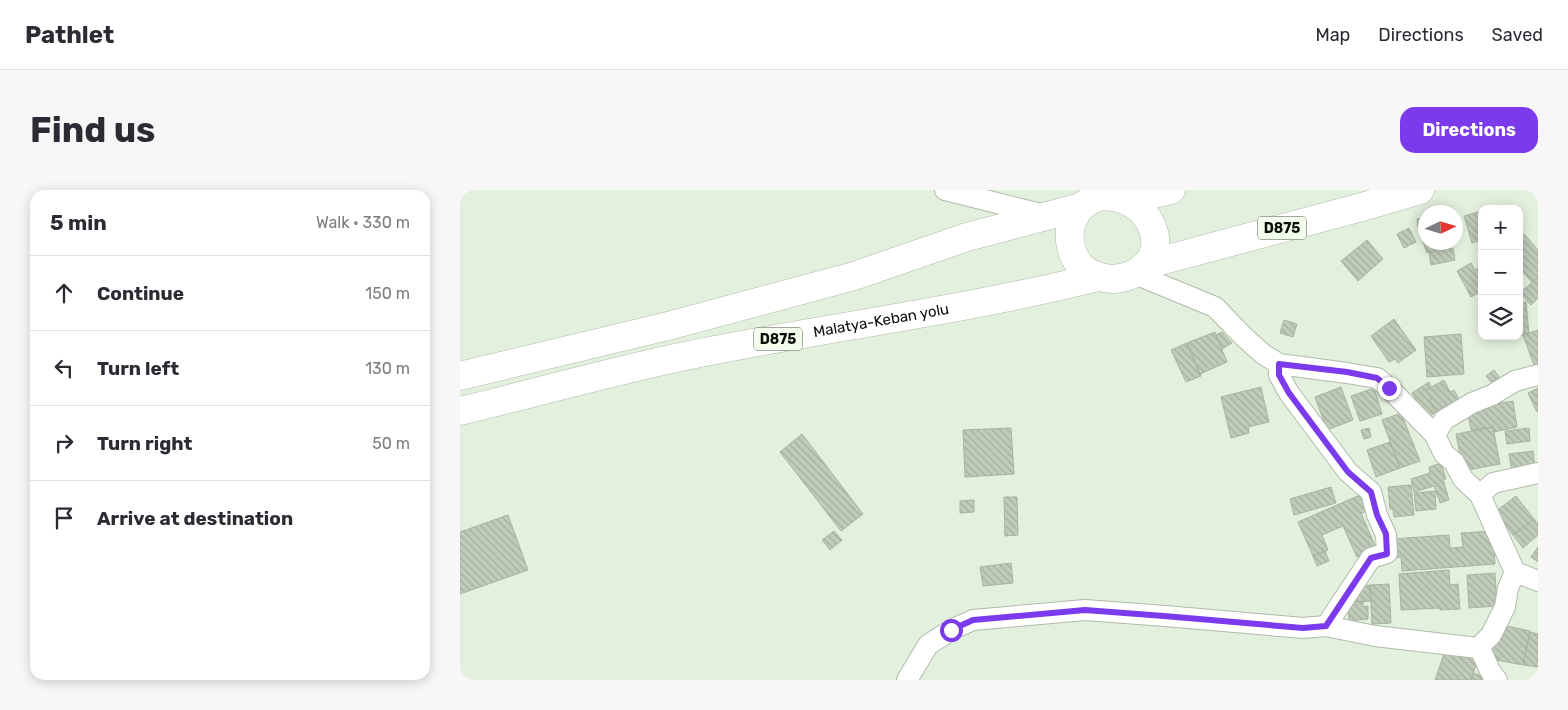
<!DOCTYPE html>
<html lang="en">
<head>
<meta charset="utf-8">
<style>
	:root { --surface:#fff; --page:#f7f7f7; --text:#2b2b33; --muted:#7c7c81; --line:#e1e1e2; --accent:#7c3aed }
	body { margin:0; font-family:Rubik,sans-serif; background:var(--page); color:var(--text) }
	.controls { position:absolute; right:15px; top:15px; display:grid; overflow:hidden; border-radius:10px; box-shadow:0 2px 12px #0003 }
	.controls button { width:45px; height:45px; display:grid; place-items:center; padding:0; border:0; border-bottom:1px solid var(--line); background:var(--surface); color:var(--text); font:25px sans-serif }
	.compass { position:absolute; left:958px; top:15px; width:45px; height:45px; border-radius:50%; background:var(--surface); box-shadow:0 2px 12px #0003; rotate:86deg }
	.stop { position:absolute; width:15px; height:15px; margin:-11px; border:4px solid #7c3aed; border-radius:50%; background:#fff }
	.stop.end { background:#7c3aed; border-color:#fff; box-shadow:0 1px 5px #0008 }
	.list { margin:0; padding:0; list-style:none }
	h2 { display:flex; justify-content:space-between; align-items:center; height:65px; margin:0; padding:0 20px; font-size:21px }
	h2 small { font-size:16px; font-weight:400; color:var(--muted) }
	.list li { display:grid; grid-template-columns:32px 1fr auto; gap:15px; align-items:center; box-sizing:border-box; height:75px; padding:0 20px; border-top:1px solid var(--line) }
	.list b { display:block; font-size:19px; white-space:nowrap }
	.list em { font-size:16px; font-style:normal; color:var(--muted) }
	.icon { flex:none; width:28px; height:28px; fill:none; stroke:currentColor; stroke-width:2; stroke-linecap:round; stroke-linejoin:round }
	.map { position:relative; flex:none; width:1078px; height:490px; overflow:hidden; border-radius:15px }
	header { display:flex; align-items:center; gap:30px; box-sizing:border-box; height:70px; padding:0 25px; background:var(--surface); border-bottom:1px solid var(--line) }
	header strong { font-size:24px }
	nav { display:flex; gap:28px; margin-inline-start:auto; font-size:18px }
	.intro { display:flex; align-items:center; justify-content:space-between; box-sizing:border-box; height:120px; padding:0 30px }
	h1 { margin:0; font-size:35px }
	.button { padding:12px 22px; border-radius:15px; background:var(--accent); color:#fff; font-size:18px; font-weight:700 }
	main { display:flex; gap:30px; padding:0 30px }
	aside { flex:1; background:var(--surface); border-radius:15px; box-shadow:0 2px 12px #0003 }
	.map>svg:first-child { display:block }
	.building { fill:url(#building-back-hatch); stroke:#a8b3a1 }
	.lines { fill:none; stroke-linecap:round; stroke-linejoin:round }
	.minor-casing { stroke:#b0bbaa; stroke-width:22 }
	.trunk-casing { stroke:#b0bbaa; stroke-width:29 }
	.minor { stroke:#fff; stroke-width:20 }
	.trunk { stroke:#fff; stroke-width:28 }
	.route { stroke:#7c3aed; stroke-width:6 }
	.labels { text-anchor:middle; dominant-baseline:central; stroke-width:4; stroke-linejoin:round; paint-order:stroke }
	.shield { fill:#f2fdeb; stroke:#4f554b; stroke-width:1 }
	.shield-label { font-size:14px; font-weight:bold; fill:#090d07 }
	.street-label { font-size:15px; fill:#090d07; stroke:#f2fdeb }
</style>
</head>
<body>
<header>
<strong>Pathlet</strong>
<nav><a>Map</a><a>Directions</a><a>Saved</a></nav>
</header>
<div class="intro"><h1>Find us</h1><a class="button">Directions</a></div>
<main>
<aside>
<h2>5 min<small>Walk · 330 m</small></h2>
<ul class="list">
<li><svg class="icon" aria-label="ahead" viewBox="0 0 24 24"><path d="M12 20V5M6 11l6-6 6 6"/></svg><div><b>Continue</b></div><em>150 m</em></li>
<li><svg class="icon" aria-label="left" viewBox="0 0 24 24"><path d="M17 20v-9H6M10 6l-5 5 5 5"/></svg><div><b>Turn left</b></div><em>130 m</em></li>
<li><svg class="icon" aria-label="right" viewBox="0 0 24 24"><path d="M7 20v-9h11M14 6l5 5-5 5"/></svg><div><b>Turn right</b></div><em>50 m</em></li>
<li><svg class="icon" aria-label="arrive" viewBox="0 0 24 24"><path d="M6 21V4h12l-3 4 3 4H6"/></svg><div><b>Arrive at destination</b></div></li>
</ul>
</aside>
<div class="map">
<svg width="1078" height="490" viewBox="0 0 1078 490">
	<defs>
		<pattern id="building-back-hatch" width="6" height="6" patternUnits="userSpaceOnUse" patternTransform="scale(1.25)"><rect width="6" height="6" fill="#c0cbba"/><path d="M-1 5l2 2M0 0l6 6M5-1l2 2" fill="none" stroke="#a4ad9e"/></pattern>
	</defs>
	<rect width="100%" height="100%" fill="#e4f0de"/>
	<path class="building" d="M1022 21V50L1012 53 1004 26Z
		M965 28 966 37 958 38 957 29Z
		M949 38 956 52 944 58 937 44Z
		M966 38V52H991L992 55 967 63 959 40Z
		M1064 44 1078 60V87L1072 92 1059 78V48Z
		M907 50 923 69 898 91 881 71Z
		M993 58 995 70 971 75 969 63Z
		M1011 73 1015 80 1022 76V101L1011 107 997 81Z
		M1078 87V108L1071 115 1060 103Z
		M1066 112 1069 144 1059 146V113Z
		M934 129 956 160 938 173 935 169 929 172 911 146Z
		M824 130 837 134 833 147 820 143Z
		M1078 140V173L1074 175 1063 145Z
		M755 142 767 172 740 184 727 153Z
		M762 142 772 153 762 159 756 145Z
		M1001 144 1004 184 967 187 964 147Z
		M727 153 741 186 726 192 711 160Z
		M1034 180 1039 187 1031 192 1026 186Z
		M984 190 990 202 994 200 999 209 976 222 969 211 972 209 966 200Z
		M969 192 971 196 966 200 972 209 969 211 976 222 967 228 952 203Z
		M801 197 809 232 788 237 789 243 771 248 761 207Z
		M881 197 893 230 867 240 855 207Z
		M914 198 922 224 900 231 891 206Z
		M1078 198V221L1077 222 1068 203Z
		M1053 211 1057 237 1034 242 1033 237 1011 240 1007 219Z
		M941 223 960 271 940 278 922 230Z
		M1033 237 1040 274 1003 281 996 244Z
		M551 238 554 284 505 287 503 240Z
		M909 238 911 247 904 249 901 240Z
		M1069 238 1070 251 1047 254 1045 241Z
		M342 244 403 324 381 341 320 262Z
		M930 252 940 278 916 287 907 260Z
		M1073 261 1075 278 1052 282 1049 264Z
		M981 273 986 289H983L989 310 980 313 974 296 954 302 951 289 970 283 969 277Z
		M951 295 954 325 934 327 933 319H930L928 297Z
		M871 297 876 313 834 325 830 309Z
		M975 301 976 319 956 321 954 303Z
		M900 305 907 321 901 323 916 358 897 367 883 336 862 345 868 360 853 366 838 332Z
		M1056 306 1074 329 1053 345 1035 322Z
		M544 307H557L558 345 545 346Z
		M514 310V322L500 323V311Z
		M48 325 68 380 0 404V342Z
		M1074 329 1078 334V345L1063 358 1053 345Z
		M374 341 382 350 370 360 362 350Z
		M1033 341 1035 374 942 381 941 367 933 368 932 349 989 345 990 358 1003 357 1001 343Z
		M1078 357V372L1071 367Z
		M865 361 869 371 857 376 853 366Z
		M551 373 553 393 523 396 520 377Z
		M989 380 990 395 998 394 1000 419 980 420V418L941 420 939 384Z
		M1035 383 1037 416 1009 418 1007 385Z
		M929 394 931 433 912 434 910 395Z
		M910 395 911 411 894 412V400L899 396Z
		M903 411V417L908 416V429L889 431 888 413Z
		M1038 434 1070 441 1063 475 1031 469Z
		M1070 442 1078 444V477L1063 475Z
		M986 458 1018 469 1011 490H975Z
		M1014 483 1024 487 1023 490H1011Z"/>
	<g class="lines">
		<g class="minor-casing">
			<path id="minor" d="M485 0 585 25
				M675 84 755 117 784 147 803 164 819 174 887 183 917 188 929 198 975 245 984 230 1012 213 1032 205 1055 191 1078 185
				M819 174V185L829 203 888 282 911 302 917 325 926 345 927 363 911 368 866 436
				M975 245 984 264 994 272 1003 289 1020 305 1033 293 1078 283
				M1020 305 1055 382 1078 391
				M1018 458C1028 469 1026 480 1037 490
				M447 490 468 455 491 440 513 430 625 420 705 426 843 438 866 436 915 446 1018 458 1031 445 1045 417 1048 398 1055 382"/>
		</g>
		<g class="trunk-casing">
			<g id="trunk">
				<path d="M673 9 711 0"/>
				<path d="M685 75 902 17 960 0"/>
				<path d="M0 186 208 136 394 86 507 47 621 17C626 13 632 9 638 7 689 0 719 65 671 85 657 91 644 90 630 83 611 73 604 45 615 26 616 23 619 20 621 17"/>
				<path id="s1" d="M0 221C75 203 149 182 225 166 362 138 502 121 638 87"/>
			</g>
		</g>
		<use href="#minor" class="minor"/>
		<use href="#trunk" class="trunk"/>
	</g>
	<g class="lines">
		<path class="route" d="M491 440 513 430 625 420 704 426 843 438 866 436 911 368 927 364 926 344 917 325 911 302 888 282 829 203 819 185V174L887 182 917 188 929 198"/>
	</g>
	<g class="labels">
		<g class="shield">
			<rect x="798" y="26.5" width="48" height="23" rx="4"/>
			<rect x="294" y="137.5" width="48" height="23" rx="4"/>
		</g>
		<g class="shield-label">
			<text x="822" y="38">D875</text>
			<text x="318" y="149">D875</text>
		</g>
		<g class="street-label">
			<text stroke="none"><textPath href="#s1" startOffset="431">Malatya-Keban yolu</textPath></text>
		</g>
	</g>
</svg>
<div class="controls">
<button>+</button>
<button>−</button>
<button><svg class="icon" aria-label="layers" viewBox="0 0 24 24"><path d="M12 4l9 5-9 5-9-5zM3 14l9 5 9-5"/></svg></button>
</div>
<svg class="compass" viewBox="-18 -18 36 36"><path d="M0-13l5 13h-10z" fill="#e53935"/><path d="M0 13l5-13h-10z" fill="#7c7c81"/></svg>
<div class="stop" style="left:491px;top:440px"></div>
<div class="stop end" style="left:929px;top:198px"></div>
</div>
</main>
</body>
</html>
